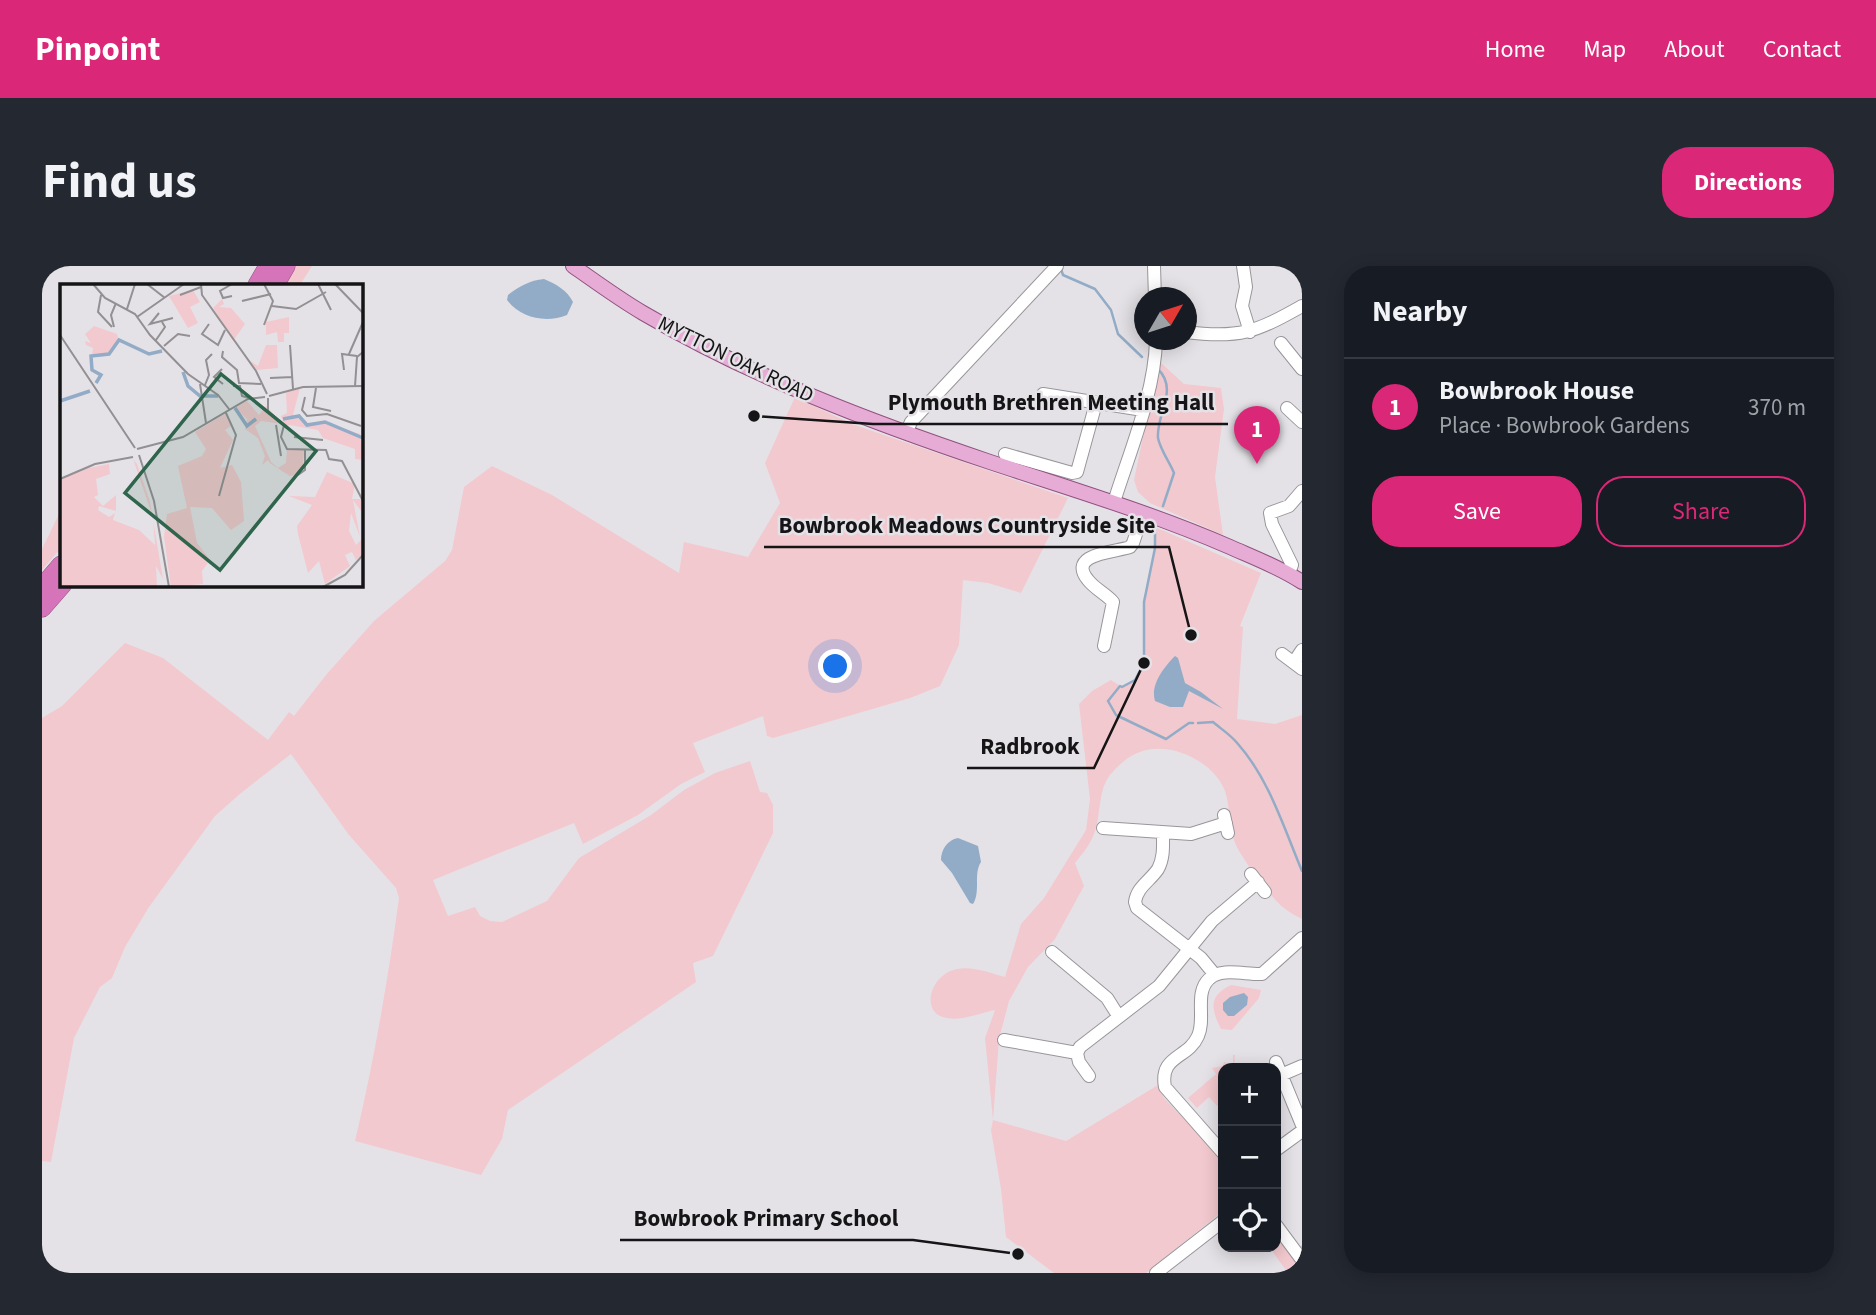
<!DOCTYPE html>
<html lang="en">
<head>
<meta charset="utf-8">
<style>
	:root { --surface:#171b24; --page:#242831; --text:#f1f3f6; --muted:#9ea1a6; --line:#363941; --accent:#db2777 }
	body { margin:0; font-family:"Source Sans 3",sans-serif; background:var(--page); color:var(--text) }
	.controls { position:absolute; right:21px; bottom:21px; display:grid; overflow:hidden; border-radius:14px; box-shadow:0 4px 18px #0003 }
	.controls button { width:63px; height:63px; display:grid; place-items:center; padding:0; border:0; border-bottom:2px solid var(--line); background:var(--surface); color:var(--text); font:35px sans-serif }
	.compass { position:absolute; left:1092px; top:21px; width:63px; height:63px; border-radius:50%; background:var(--surface); box-shadow:0 4px 18px #0003; rotate:51deg }
	.you { position:absolute; left:794px; top:401px; width:24px; height:24px; margin:-18px; border:5px solid #fff; border-radius:50%; background:#1a73e8; box-shadow:0 0 0 10px #1a73e833 }
	.badge { display:grid; place-items:center; width:46px; height:46px; border-radius:50%; background:var(--accent); color:#fff; font-size:23px; font-weight:700 }
	.pin { position:absolute; translate:-50% -58px; filter:drop-shadow(0 2px 4px #0008) }
	.pin::after { content:''; position:absolute; top:37px; width:24px; height:21px; background:inherit; clip-path:polygon(0 0,100% 0,50% 100%) }
	.list { margin:0; padding:0; list-style:none }
	h2 { display:flex; justify-content:space-between; align-items:center; height:91px; margin:0; padding:0 28px; font-size:30px }
	h2 small { font-size:23px; font-weight:400; color:var(--muted) }
	.list li { display:grid; grid-template-columns:46px 1fr auto; gap:21px; align-items:center; box-sizing:border-box; height:98px; padding:0 28px; border-top:2px solid var(--line) }
	.list b { display:block; font-size:26px; white-space:nowrap }
	.list p { margin:0; font-size:23px; white-space:nowrap; color:var(--muted) }
	.list em { font-size:23px; font-style:normal; color:var(--muted) }
	.actions { display:flex; gap:14px; padding:21px 28px }
	.actions a { flex:1; padding:16px 0; border:2px solid var(--accent); border-radius:28px; text-align:center; font-size:24px; color:var(--accent) }
	.actions .main { background:var(--accent); color:#fff }
	.icon { flex:none; width:38px; height:38px; fill:none; stroke:currentColor; stroke-width:2; stroke-linecap:round; stroke-linejoin:round }
	.map { position:relative; flex:none; width:1260px; height:1007px; overflow:hidden; border-radius:28px }
	header { display:flex; align-items:center; gap:42px; box-sizing:border-box; height:98px; padding:0 35px; background:var(--accent); color:#fff }
	header strong { font-size:33px }
	nav { display:flex; gap:38px; margin-inline-start:auto; font-size:24px }
	.intro { display:flex; align-items:center; justify-content:space-between; box-sizing:border-box; height:168px; padding:0 42px }
	h1 { margin:0; font-size:49px }
	.button { padding:18px 32px; border-radius:28px; background:var(--accent); color:#fff; font-size:24px; font-weight:700 }
	main { display:flex; gap:42px; padding:0 42px }
	aside { flex:1; background:var(--surface); border-radius:28px; box-shadow:0 4px 18px #0003 }
	.map>svg:first-child { display:block }
	.green { fill:#f2c9ce }
	.water { fill:#92acc7 }
	.lines { fill:none; stroke-linecap:round; stroke-linejoin:round }
	.stream { stroke:#92acc7; stroke-width:2.5 }
	.minor-casing { stroke:#98969b; stroke-width:14 }
	.major-casing { stroke:#925280; stroke-width:16 }
	.highway-casing { stroke:#925280; stroke-width:19 }
	.minor { stroke:#fff; stroke-width:12 }
	.major { stroke:#e6acd5; stroke-width:14 }
	.highway { stroke:#d674b9; stroke-width:18 }
	.labels { text-anchor:middle; dominant-baseline:central; stroke-width:5; stroke-linejoin:round; paint-order:stroke }
	.street-label { font-size:21px; fill:#151416; stroke:#e5e2e7 }
	.inset-river { fill:none; stroke:#92acc7; stroke-width:3.5 }
	.inset-road { fill:none; stroke:#929093; stroke-width:2 }
	.view { fill:#2e654c; fill-opacity:0.15; stroke:#2e654c; stroke-width:3.5 }
	.inset-edge { fill:none; stroke:#151416; stroke-width:3.5 }
	.leader { fill:none; stroke:#151416; stroke-width:2.5 }
	.callout-dot { fill:#151416; stroke:#e5e2e7; stroke-width:2.5 }
	.callout-label { font-size:23px; text-anchor:middle; font-weight:bold; fill:#151416; stroke:#e5e2e7; stroke-width:5; stroke-linejoin:round; paint-order:stroke }
</style>
</head>
<body>
<header>
<strong>Pinpoint</strong>
<nav><a>Home</a><a>Map</a><a>About</a><a>Contact</a></nav>
</header>
<div class="intro"><h1>Find us</h1><a class="button">Directions</a></div>
<main>
<div class="map">
<svg width="1260" height="1007" viewBox="0 0 1260 1007">
	<rect width="100%" height="100%" fill="#e5e2e7"/>
	<path class="green" d="M252 0H270L258 19H240Z
		M1117 95 1142 118 1179 122 1182 143 1173 211 1181 269 1108 237 1096 226 1092 214Z
		M753 131 810 158 1026 232 979 327 946 317 921 314 917 379 898 420 868 432 731 472 725 470 721 450 651 477 663 506 639 518 596 549 541 578 532 557 391 614 406 650 433 641 438 650 448 655 460 656 505 635 537 592 609 549 642 524 673 507 708 495 718 526 725 527 731 539V567L671 690 651 697 654 716 466 844 460 873 439 909 313 875C332 795 346 714 357 632L354 622 307 569 249 488 199 527 173 550 107 641 83 681 70 712 58 721 32 772 9 896 0 895V452L20 440 83 377 121 392 226 474 247 446 252 450 284 409 332 355 403 295 410 284 422 221 450 200 510 229 637 307 642 276 706 291 738 237 723 197Z
		M19 244V282L0 304V283Z
		M1113 261 1219 307 1198 360 1201 361 1195 453 1233 458 1260 449V653C1254 650 1247 646 1242 642 1230 633 1203 596 1196 583 1186 565 1189 543 1183 525 1171 494 1124 472 1093 488 1084 492 1075 501 1068 509 1056 524 1059 548 1053 565 1049 578 1041 587 1033 597L1042 620 1013 673 986 701 967 735 957 773 951 854 1024 875 1116 819 1122 832 1181 894V945L1104 1007H1012L964 971 959 923 949 864 951 854 943 772 953 744C938 747 920 755 905 752 877 748 888 708 915 703 931 700 948 707 963 711L979 658 1002 632 1044 564 1048 533 1037 438 1050 425 1069 414 1080 421 1093 414 1102 397V336L1113 282Z
		M1189 719 1219 724 1217 732 1190 764 1179 763C1169 743 1166 730 1189 719Z
		M1191 789H1193L1192 802H1181V818L1178 821 1181 825V834L1175 840 1167 831 1155 842 1146 832 1174 808 1170 802 1181 800 1182 796 1191 798Z
		M1234 968 1260 1005V1007H1246L1227 981H1234Z"/>
	<path class="water" d="M502 13C514 18 525 24 531 36L525 49C505 57 479 53 465 34L466 29C476 21 488 14 502 13Z
		M1133 390 1136 392 1143 417 1159 426 1181 443 1147 425 1141 441H1128L1113 435C1108 419 1122 401 1133 390Z
		M916 572 936 580 939 596C931 608 939 625 931 638L928 637 910 607 899 594C899 584 905 574 916 572Z
		M1202 727 1206 731 1205 739 1192 750H1186L1181 744V737L1188 731Z"/>
	<g class="lines">
		<path class="stream" d="M1019 3 1021 9 1053 23 1069 44 1076 68 1100 91
			M1116 103C1137 124 1114 148 1116 172 1118 183 1128 197 1132 207L1121 240
			M1113 261V282L1102 336V397L1093 414 1080 421 1078 420 1066 435 1074 449 1124 473 1147 457H1151
			M1156 457 1171 456C1179 463 1189 469 1196 478 1227 513 1242 562 1260 605"/>
		<g class="minor-casing">
			<path id="minor" d="M1112 0 1113 32
				M1201 0 1204 21 1200 40 1208 66
				M1144 66C1197 73 1214 66 1260 40
				M1239 77 1260 103
				M1001 128 1101 144
				M1245 142 1260 156
				M864 167 869 156 1015 0
				M963 188 1030 207 1035 206 1054 137
				M1072 236C1088 185 1113 126 1114 74
				M1247 307 1250 299 1230 258 1228 247 1247 240 1260 225
				M1062 380 1071 336C1064 328 1053 323 1046 314 1024 287 1075 286 1088 281L1091 277 1101 247
				M1240 388 1260 403
				M1252 396 1260 384
				M1182 549 1186 567
				M1061 562 1149 568 1184 557
				M1121 568C1121 580 1122 592 1116 603 1108 615 1095 621 1093 636L1095 642 1159 692 1173 709
				M1209 608 1223 626
				M1010 686 1065 732 1077 751
				M962 774 1035 787
				M1234 796 1260 859
				M1239 809 1260 800
				M1047 810 1037 796 1035 787 1038 781 1117 720 1170 655 1216 616
				M1234 884 1260 865
				M1181 887 1123 821C1117 789 1146 793 1156 770 1164 753 1152 727 1167 713 1179 701 1204 709 1220 708L1260 672
				M1234 959 1260 994
				M1114 1007 1181 955"/>
		</g>
		<g class="major-casing">
			<path id="major" d="M531 0C554 16 577 33 601 47 710 111 829 156 948 196 1029 223 1110 247 1188 281 1213 292 1237 301 1260 316"/>
		</g>
		<g class="highway-casing">
			<path id="highway" d="M215 19 226 0
				M233 19 244 0
				M0 321 19 299
				M0 342 21 318"/>
		</g>
		<use href="#minor" class="minor"/>
		<use href="#major" class="major"/>
		<use href="#highway" class="highway"/>
	</g>
	<g class="labels">
		<g class="street-label">
			<text transform="translate(694 93) rotate(26)">MYTTON OAK ROAD</text>
		</g>
	</g>
	<g transform="translate(18 18)">
		<rect width="303" height="303" fill="#e5e2e7"/>
		<path d="M133 6 140 18 130 23 138 39 128 44 109 12ZM162 15 164 20 159 23 171 24 185 40 173 57 153 24ZM229 33V49H224V58H218L217 48 206 51V38ZM34 42 57 50 59 57 49 70 32 71 33 64 26 61 25 57 31 59 25 50ZM206 61H217L218 84 196 86 187 75 198 82ZM240 104 233 131 247 141 265 138 300 150 303 176 295 175V165L263 154 258 146 229 141 226 145 221 132 227 129 226 109ZM187 117 199 131 206 122 223 140 201 137 195 142 211 178 218 184 226 179 227 166H244L242 189 230 192 219 185 210 179 208 176 202 181 205 172 198 154 185 145 187 135 175 124ZM165 130 171 142 165 146 173 156 160 184 172 181 181 198 184 237 171 246 152 224 130 223 137 259 150 276 142 287 143 300 111 303 104 253 107 230 127 224 118 182 142 172 146 165 135 148ZM73 175 77 180 90 218 103 295 96 282 97 303H0V196L19 186 49 180 50 190 36 195 38 211 34 213 43 222 56 211V227L39 222 38 226 49 233 55 229 53 236 79 246 95 261 93 233ZM267 188 295 200 292 215H301L303 221 301 227 293 216 300 253 291 229 289 247 296 261 303 254V270L296 276 292 268 285 271 290 282 265 300 259 277 248 289 238 250 237 242 252 221 229 212 255 213Z" fill="#f2c9ce"/>
		<path class="inset-river" d="M123 88 128 102 140 112H158M36 99 41 91 32 86 31 72 49 70 59 56 89 70 102 67M0 117 30 107M175 124 187 142 196 135M223 135 239 132 247 141 265 138 303 154"/>
		<path class="inset-road" d="M33 0 45 14 75 30 90 51 128 90 158 111 169 125M87 0 105 14M141 0 142 11 196 87 207 110M172 0 160 7 163 14 172 12M204 0 213 17 204 41M258 0 271 26M275 0 303 29M41 11 38 28 52 43M120 11 141 3M182 17 211 10M212 22 236 25 266 8M67 25 75 0M99 29 90 40 113 34M77 33 124 0M149 40 142 50 158 61 165 46M54 43 51 31 56 19M0 51 75 164M96 56 105 43 102 38M230 61 233 105M104 62 118 50 130 52M163 67 162 73 177 86 179 99 201 100M289 70 303 38M162 85 154 93 163 100M284 86 282 70 297 72M210 94 233 93M140 100 146 139M145 101 149 91 146 76 152 70M173 102H180L182 112 189 114M295 102 297 73 303 68M256 104 253 123 271 127M209 112 243 103 303 102M245 113 242 126 247 132 267 130 301 142M208 114V127L224 141 221 153 227 165 266 166 269 175 282 177 303 217M216 141 221 172M234 153 263 156M77 165 123 153 188 115 205 113M79 171 94 217 109 303M238 191 245 186V165M0 195 35 180 73 173M159 212 176 151 166 129M263 303 285 291 303 271"/>
		<path class="view" d="M161 90 256 167 160 286 65 209Z"/>
		<rect width="303" height="303" class="inset-edge"/>
	</g>
	<path class="leader" d="M712 150L831 158H1186M1149 369L1127 281H722M1102 397L1052 502H925M976 988L871 974H578"/>
	<g class="callout-dot">
		<circle cx="712" cy="150" r="7"/>
		<circle cx="1149" cy="369" r="7"/>
		<circle cx="1102" cy="397" r="7"/>
		<circle cx="976" cy="988" r="7"/>
	</g>
	<g class="callout-label">
		<text x="1009" y="144">Plymouth Brethren Meeting Hall</text>
		<text x="925" y="267">Bowbrook Meadows Countryside Site</text>
		<text x="988" y="488">Radbrook</text>
		<text x="724" y="960">Bowbrook Primary School</text>
	</g>
</svg>
<div class="controls">
<button>+</button>
<button>−</button>
<button><svg class="icon" aria-label="locate" viewBox="0 0 24 24"><circle cx="12" cy="12" r="6"/><path d="M12 2v4M12 18v4M2 12h4M18 12h4"/></svg></button>
</div>
<svg class="compass" viewBox="-18 -18 36 36"><path d="M0-13l5 13h-10z" fill="#e53935"/><path d="M0 13l5-13h-10z" fill="#9ea1a6"/></svg>
<div class="you"></div>
<div class="pin badge" style="left:1215px;top:198px">1</div>
</div>
<aside>
<h2>Nearby<small></small></h2>
<ul class="list">
<li><span class="badge">1</span><div><b>Bowbrook House</b><p>Place · Bowbrook Gardens</p></div><em>370 m</em></li>
</ul>
<div class="actions"><a class="main">Save</a><a>Share</a></div>
</aside>
</main>
</body>
</html>
